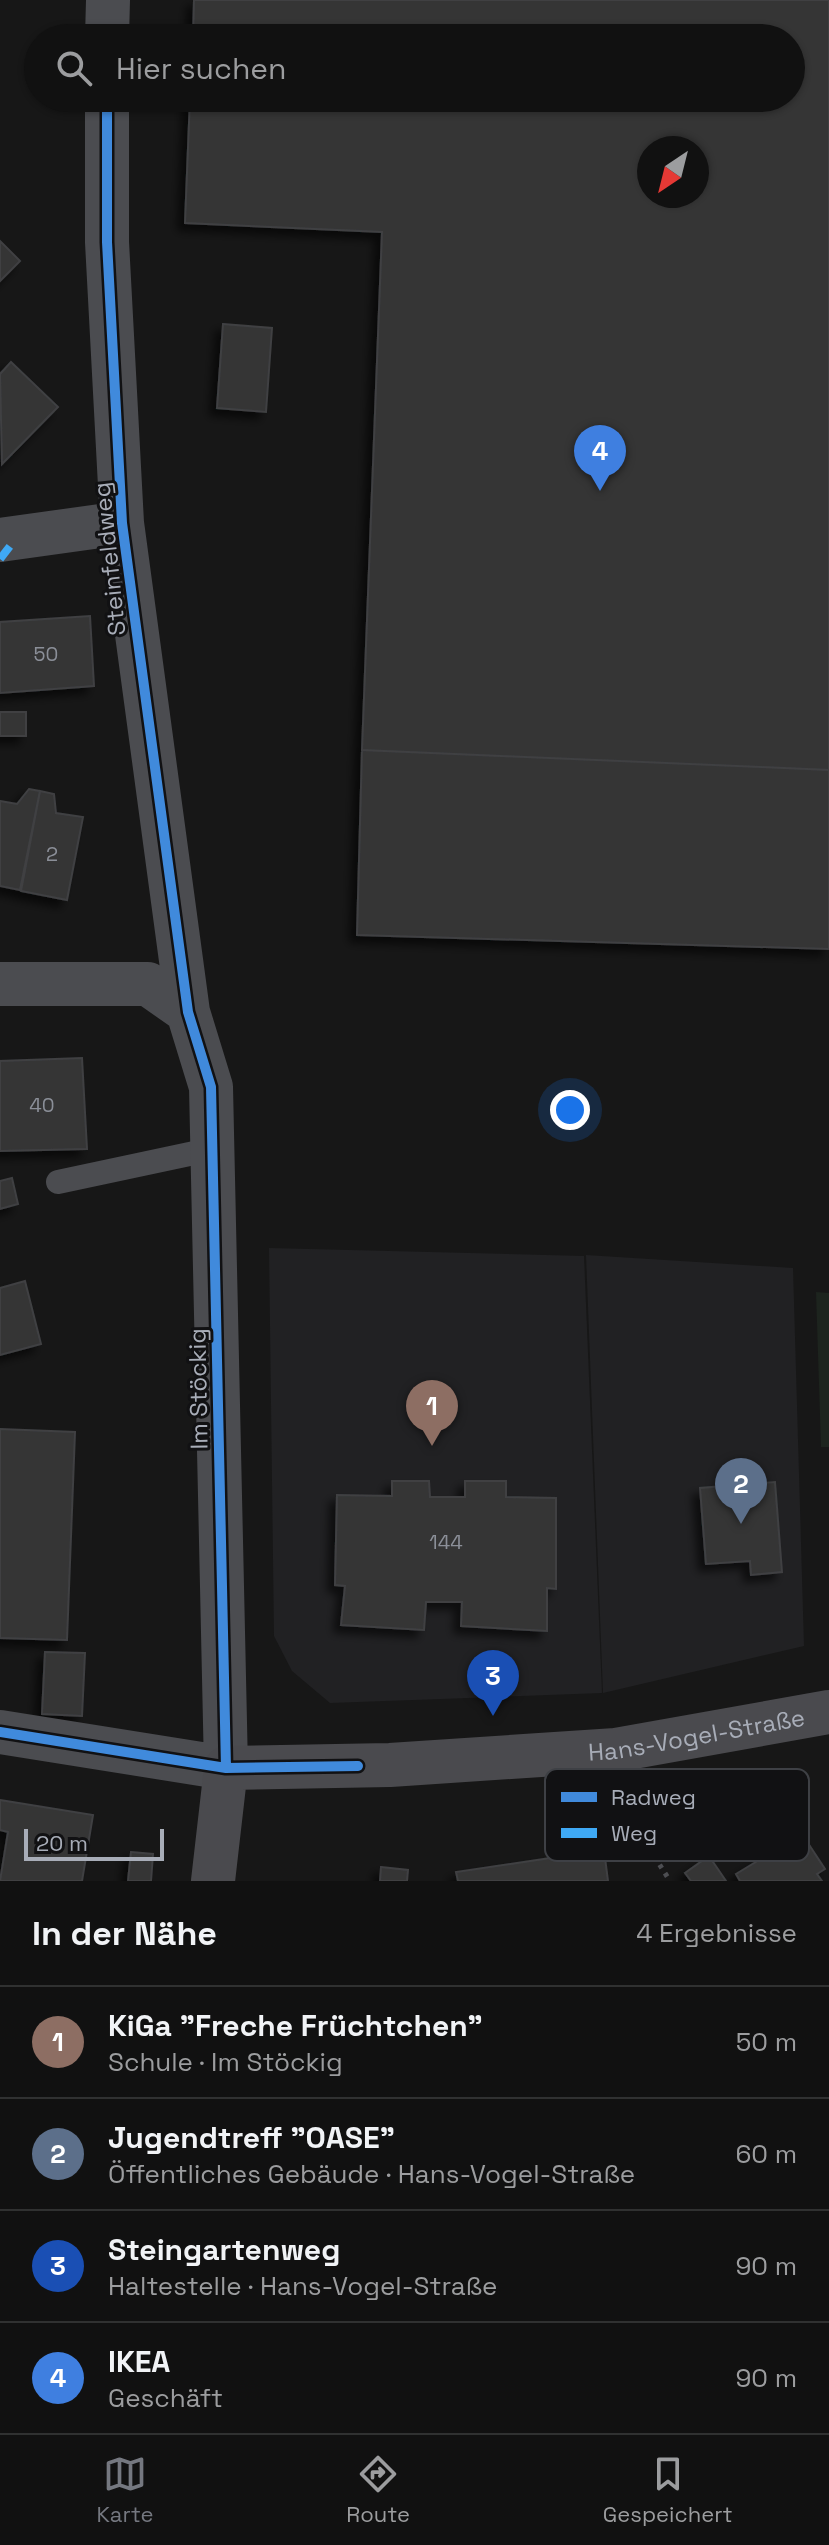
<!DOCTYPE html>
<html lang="de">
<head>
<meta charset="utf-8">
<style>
	:root { --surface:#111; --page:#1a1a1a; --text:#f1f3f6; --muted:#9c9d9f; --line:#303131; --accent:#757880 }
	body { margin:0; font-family:"Space Grotesk",sans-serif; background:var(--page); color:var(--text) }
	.compass { position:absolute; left:637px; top:136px; width:72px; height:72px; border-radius:50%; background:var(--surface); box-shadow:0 2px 6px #0004; rotate:215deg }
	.scale { position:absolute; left:24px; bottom:20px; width:140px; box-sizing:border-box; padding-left:8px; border:4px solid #a8adb8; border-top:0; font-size:22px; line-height:28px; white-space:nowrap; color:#a8adb8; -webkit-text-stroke:6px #111113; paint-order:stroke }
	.you { position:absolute; left:570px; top:1110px; width:28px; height:28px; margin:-20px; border:6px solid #fff; border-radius:50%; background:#1a73e8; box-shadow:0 0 0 12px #1a73e833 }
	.badge { display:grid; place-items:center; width:52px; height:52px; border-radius:50%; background:var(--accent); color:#fff; font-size:26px; font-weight:700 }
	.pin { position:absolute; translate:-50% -66px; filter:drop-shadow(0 2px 4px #0008) }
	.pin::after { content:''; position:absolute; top:42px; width:28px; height:24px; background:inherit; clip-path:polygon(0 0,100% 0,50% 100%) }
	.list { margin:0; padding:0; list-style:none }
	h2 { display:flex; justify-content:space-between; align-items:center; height:104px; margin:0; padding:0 32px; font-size:34px }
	h2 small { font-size:26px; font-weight:400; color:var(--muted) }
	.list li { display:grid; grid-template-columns:52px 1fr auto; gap:24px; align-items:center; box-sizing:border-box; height:112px; padding:0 32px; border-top:2px solid var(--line) }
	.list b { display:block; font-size:30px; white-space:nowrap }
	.list p { margin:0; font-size:26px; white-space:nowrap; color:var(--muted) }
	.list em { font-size:26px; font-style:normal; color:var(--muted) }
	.icon { flex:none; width:44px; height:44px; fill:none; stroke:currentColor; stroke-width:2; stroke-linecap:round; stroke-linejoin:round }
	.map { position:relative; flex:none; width:829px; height:1881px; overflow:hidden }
	.search { position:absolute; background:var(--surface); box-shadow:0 2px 6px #0004; left:24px; right:24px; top:24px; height:88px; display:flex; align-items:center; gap:20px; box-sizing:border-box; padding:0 28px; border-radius:44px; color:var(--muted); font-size:30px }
	.sheet { height:552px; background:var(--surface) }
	nav { display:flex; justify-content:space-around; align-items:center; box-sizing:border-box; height:112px; border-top:2px solid var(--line); background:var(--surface); font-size:22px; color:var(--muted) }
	nav a { display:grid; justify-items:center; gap:4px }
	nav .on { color:var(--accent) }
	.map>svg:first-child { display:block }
	.built { fill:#212123 }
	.green { fill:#1d241e }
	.building { fill:#353536; stroke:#3f4043; stroke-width:2; fill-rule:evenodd; filter:url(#shadow) }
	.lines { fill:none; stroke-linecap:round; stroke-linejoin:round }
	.path { stroke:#4d4e52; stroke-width:5; stroke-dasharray:4 6; stroke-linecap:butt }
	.service { stroke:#4b4c50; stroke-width:24 }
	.minor { stroke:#4b4c50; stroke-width:44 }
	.secondary { stroke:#4a4a4e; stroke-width:44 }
	.quiet { stroke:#3fa9f5; stroke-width:8; stroke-dasharray:16 8; stroke-linecap:butt }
	.cycleway-casing { stroke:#111113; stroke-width:15 }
	.cycleway { stroke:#408adc; stroke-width:10 }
	.labels { text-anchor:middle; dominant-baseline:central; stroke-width:6; stroke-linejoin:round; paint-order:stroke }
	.number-label { font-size:20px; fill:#8b8f98 }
	.street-label { font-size:24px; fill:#a8adb8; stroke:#111113 }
	.key { fill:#111113; stroke:#3e4045; stroke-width:2 }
	.key-label { font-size:22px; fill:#a8adb8 }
</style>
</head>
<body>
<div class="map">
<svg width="829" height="1881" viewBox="0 0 829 1881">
	<defs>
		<filter id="shadow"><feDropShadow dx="-7" dy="7" stdDeviation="4" flood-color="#0009"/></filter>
	</defs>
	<rect width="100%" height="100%" fill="#171717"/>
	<path class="built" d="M269 1248 584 1256 602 1693 330 1703 292 1671 274 1636Z
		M586 1255 793 1268 804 1646 603 1693Z"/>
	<path class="green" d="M816 1292 829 1293V1447H821Z"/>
	<path class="building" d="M194 0H829V770L362 750 382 232 185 223 190 98H791V38H193ZM649 148H697V196H649Z
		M0 241 20 261 0 281Z
		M223 324 272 328 266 412 217 408Z
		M11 362 58 407 2 464 0 374Z
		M90 616 94 686 0 693V622Z
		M0 712H26V736H0Z
		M362 750 829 770V949L357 935Z
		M29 789 40 791 20 890 0 886V801L17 804Z
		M40 791 54 794 56 813 83 817 67 900 21 891Z
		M82 1058 87 1149 0 1151V1061Z
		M12 1178 18 1204 0 1209V1181Z
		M25 1281 41 1344 0 1355V1288Z
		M0 1429 75 1432 67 1640 0 1638Z
		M392 1481H429L430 1497H465V1481H506V1497L556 1498V1589L547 1588V1631L461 1626 462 1602H426L424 1630 341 1625 345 1586 335 1585 337 1495 392 1496Z
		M775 1482 782 1572 751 1575 750 1561 706 1564 700 1488Z
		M45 1652 85 1653 82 1716 42 1714Z
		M0 1800 93 1815 82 1881H0L8 1832 0 1830Z
		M802 1834 825 1869 817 1874 822 1881H740L736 1874Z
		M604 1850 608 1881H458L456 1872Z
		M131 1852 153 1854 151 1881H128Z
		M709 1856 726 1881H691L685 1873Z
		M381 1867 408 1870 407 1881H380Z"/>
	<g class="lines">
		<path class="path" d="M628 1792 642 1837 670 1881"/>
		<path class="service" d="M58 1182 213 1149"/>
		<path class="minor" d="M107 38 108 0
			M0 540 122 523
			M0 984H148L188 1012
			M0 1732 226 1768 211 1087 188 1012 122 523 107 242V98"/>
		<path class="secondary" id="s1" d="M213 1881 226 1768 390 1765 616 1750 829 1712"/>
		<path class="quiet" d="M0 559 14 541"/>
		<g class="cycleway-casing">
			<path id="cycleway" d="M107 98V242L122 523 188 1012 211 1087 226 1768
				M0 1732 226 1768 358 1766"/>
		</g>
		<use href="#cycleway" class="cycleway"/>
	</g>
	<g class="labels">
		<g class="number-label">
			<text x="46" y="654">50</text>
			<text x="52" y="854">2</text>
			<text x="42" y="1105">40</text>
			<text x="446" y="1542">144</text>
		</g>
		<g class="street-label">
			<text transform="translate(109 559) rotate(-96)">Steinfeldweg</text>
			<text transform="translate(198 1389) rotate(-91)">Im Stöckig</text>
			<text stroke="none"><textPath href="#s1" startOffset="586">Hans-Vogel-Straße</textPath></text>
		</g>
	</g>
	<rect x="545" y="1769" width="264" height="92" rx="12" class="key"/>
	<rect x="561" y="1792" width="36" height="10" fill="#408adc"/>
	<rect x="561" y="1828" width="36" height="10" fill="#3fa9f5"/>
	<g class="key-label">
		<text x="611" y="1805">Radweg</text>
		<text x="611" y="1841">Weg</text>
	</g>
</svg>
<svg class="compass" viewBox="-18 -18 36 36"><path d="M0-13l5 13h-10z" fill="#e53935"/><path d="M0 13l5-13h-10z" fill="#9c9d9f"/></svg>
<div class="scale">20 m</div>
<div class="you"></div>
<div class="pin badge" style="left:432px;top:1446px;background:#8d6e63">1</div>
<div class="pin badge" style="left:741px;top:1524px;background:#5c6f8a">2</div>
<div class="pin badge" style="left:493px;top:1716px;background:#1a4fb4">3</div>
<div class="pin badge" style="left:600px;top:491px;background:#3f7fe0">4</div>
<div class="search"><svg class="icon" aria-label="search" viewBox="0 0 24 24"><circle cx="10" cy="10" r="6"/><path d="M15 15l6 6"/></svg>Hier suchen</div>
</div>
<section class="sheet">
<h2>In der Nähe<small>4 Ergebnisse</small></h2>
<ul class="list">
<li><span class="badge" style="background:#8d6e63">1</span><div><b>KiGa &quot;Freche Früchtchen&quot;</b><p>Schule · Im Stöckig</p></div><em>50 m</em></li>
<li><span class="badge" style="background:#5c6f8a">2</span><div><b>Jugendtreff &quot;OASE&quot;</b><p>Öffentliches Gebäude · Hans-Vogel-Straße</p></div><em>60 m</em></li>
<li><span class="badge" style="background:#1a4fb4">3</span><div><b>Steingartenweg</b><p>Haltestelle · Hans-Vogel-Straße</p></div><em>90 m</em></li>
<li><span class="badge" style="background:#3f7fe0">4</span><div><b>IKEA</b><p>Geschäft</p></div><em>90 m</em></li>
</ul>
</section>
<nav>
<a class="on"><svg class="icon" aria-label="map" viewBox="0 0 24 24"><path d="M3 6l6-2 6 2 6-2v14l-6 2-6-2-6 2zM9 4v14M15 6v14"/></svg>Karte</a>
<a><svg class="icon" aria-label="directions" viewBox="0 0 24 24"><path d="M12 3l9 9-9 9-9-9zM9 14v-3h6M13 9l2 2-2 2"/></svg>Route</a>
<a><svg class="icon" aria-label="saved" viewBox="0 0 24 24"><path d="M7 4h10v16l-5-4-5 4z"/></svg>Gespeichert</a>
</nav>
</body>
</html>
